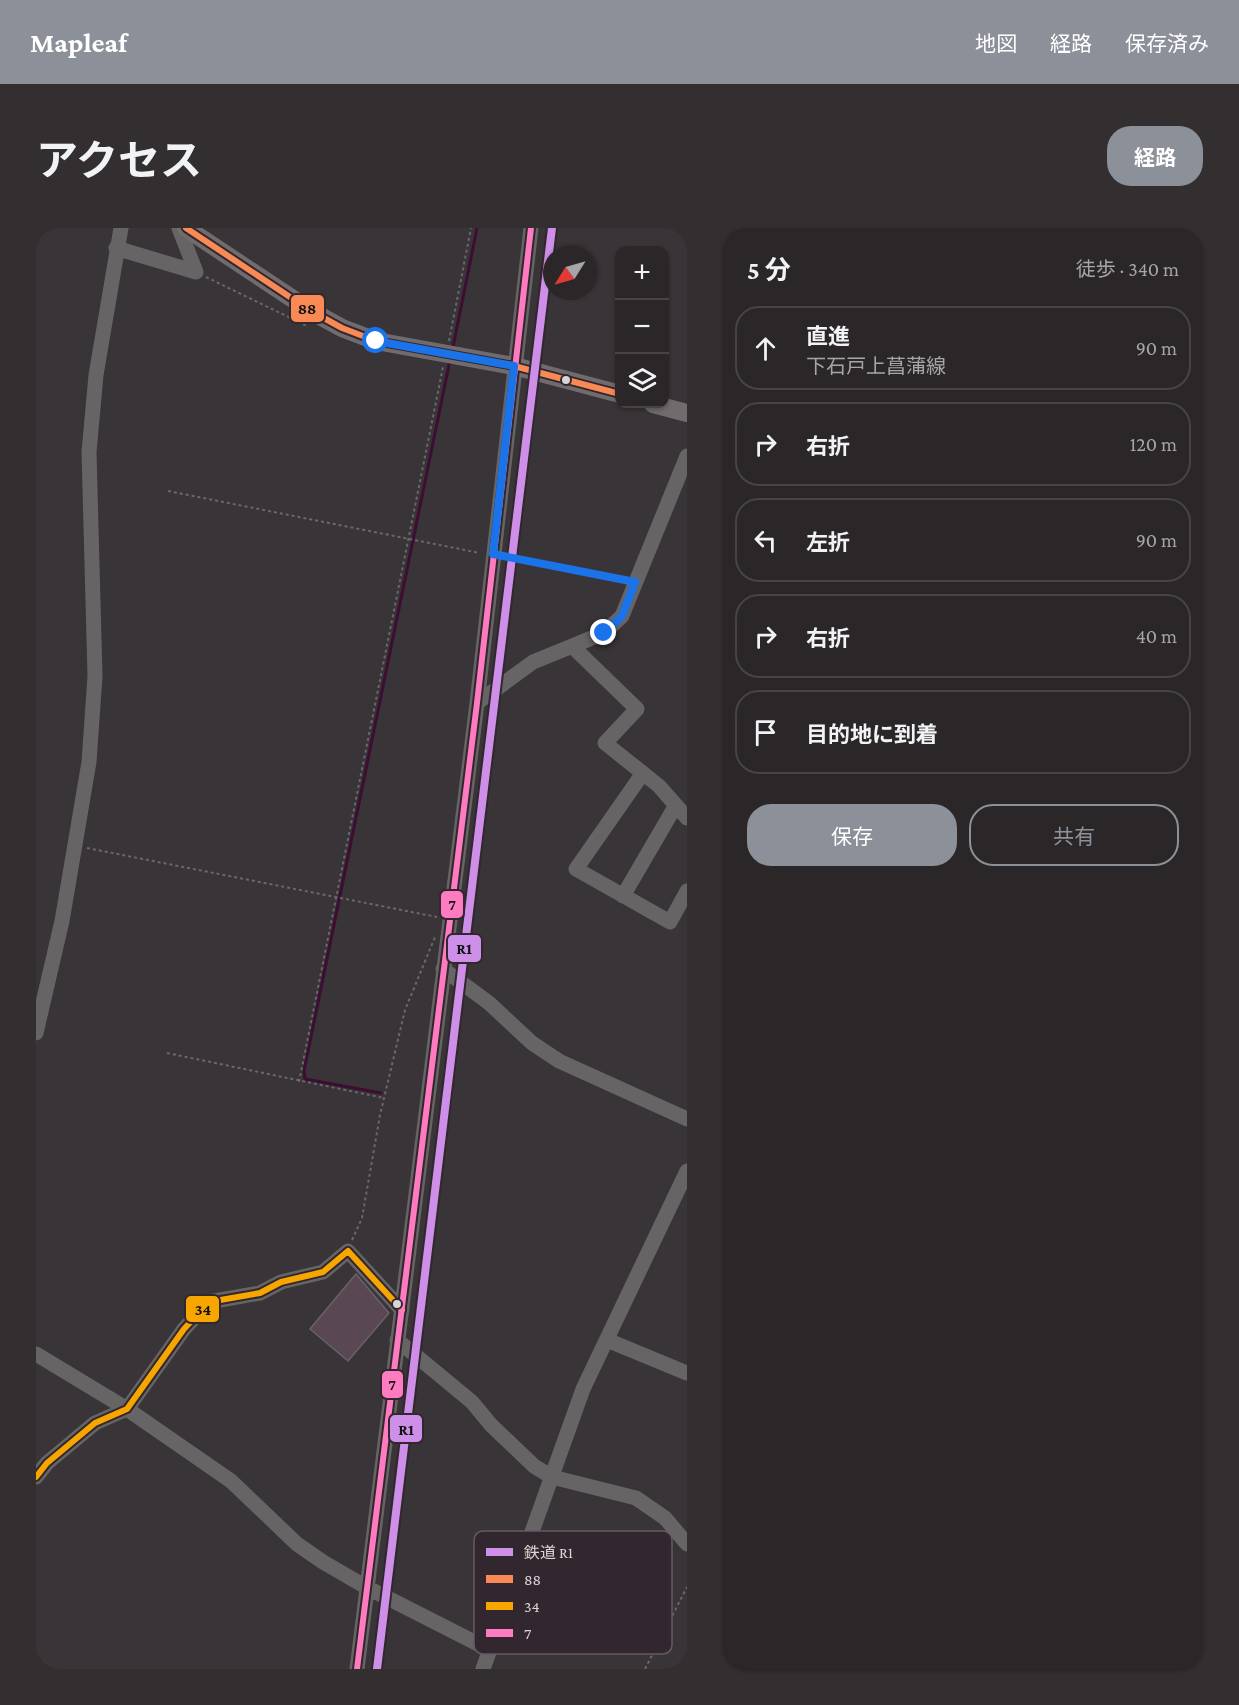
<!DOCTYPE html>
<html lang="ja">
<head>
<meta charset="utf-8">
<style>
	:root { --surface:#2b2729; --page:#332f31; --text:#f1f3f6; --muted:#a6a5a8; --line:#474446; --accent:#8c9099 }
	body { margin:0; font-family:"Crimson Pro","Noto Sans JP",serif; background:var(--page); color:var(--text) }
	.controls { position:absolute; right:18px; top:18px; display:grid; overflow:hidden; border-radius:12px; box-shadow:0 2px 4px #0004 }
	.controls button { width:54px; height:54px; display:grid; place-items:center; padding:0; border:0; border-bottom:2px solid var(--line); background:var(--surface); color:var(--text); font:30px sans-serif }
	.compass { position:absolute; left:507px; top:18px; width:54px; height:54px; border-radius:50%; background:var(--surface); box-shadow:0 2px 4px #0004; rotate:233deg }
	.stop { position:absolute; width:18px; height:18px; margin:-14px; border:4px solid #1a73e8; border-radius:50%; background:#fff }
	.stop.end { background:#1a73e8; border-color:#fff; box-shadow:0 2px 6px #0008 }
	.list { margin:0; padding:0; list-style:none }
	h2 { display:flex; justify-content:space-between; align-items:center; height:78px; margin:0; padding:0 24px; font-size:26px }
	h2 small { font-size:20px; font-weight:400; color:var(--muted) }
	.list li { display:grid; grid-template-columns:39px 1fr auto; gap:18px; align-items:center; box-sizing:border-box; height:84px; margin:0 12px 12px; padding:0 12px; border:2px solid var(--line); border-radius:24px }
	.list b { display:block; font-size:22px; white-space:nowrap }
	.list p { margin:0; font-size:20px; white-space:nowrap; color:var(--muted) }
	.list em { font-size:20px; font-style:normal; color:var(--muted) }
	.actions { display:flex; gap:12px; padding:18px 24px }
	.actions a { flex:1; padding:14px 0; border:2px solid var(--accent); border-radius:24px; text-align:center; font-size:21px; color:var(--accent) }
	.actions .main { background:var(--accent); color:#fff }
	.icon { flex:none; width:33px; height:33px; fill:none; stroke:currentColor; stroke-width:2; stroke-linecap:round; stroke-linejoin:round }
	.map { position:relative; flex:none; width:651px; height:1441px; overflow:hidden; border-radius:24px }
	header { display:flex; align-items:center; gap:36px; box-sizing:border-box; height:84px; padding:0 30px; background:var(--accent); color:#fff }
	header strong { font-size:28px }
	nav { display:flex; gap:33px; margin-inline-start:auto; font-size:21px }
	.intro { display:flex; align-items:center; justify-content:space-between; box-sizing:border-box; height:144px; padding:0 36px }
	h1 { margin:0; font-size:42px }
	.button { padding:15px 27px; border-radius:24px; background:var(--accent); color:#fff; font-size:21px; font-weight:700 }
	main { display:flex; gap:36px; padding:0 36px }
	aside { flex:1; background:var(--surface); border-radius:24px; box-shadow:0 2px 4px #0004 }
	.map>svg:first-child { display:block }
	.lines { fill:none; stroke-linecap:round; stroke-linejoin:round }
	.stream { stroke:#3d0d33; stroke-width:3 }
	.building { fill:#594854; stroke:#676265; stroke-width:1.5 }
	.path { stroke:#6a6869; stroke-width:2; stroke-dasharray:3 3; stroke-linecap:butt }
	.minor { stroke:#666465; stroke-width:15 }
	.major { stroke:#706c6e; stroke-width:18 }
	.bus-1-casing { stroke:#32272e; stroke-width:10 }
	.bus-2-casing { stroke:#32272e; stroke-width:10 }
	.bus-3-casing { stroke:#32272e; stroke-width:10 }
	.bus-1 { stroke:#f98a56; stroke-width:6 }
	.bus-2 { stroke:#f7a600; stroke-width:6 }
	.bus-3 { stroke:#fe7ac1; stroke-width:6 }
	.rail-1-casing { stroke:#32272e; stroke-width:12 }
	.rail-1 { stroke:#ce8fe9; stroke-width:8 }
	.route { stroke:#1a73e8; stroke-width:8 }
	.bus-dot { fill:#dbd4d9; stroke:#32272e; stroke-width:2 }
	.key { fill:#32272e; stroke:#655b61; stroke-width:1.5 }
	.key-label { font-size:16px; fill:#dbd4d9 }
	.line-badge { stroke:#32272e; stroke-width:2 }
	.pale-badge-label { font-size:16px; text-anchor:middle; font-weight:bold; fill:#111 }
</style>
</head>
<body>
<header>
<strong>Mapleaf</strong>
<nav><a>地図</a><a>経路</a><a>保存済み</a></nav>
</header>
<div class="intro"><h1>アクセス</h1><a class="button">経路</a></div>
<main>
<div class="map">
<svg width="651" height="1441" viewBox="0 0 651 1441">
	<rect width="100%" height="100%" fill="#393437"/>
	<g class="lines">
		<path class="stream" d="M417 119 441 0
			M345 865 269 851 268 843 414 132"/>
	</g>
	<path class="building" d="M320 1046 353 1085 312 1133 274 1101Z"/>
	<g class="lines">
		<path class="path" d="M170 49 271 98
			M413 113 435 0
			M132 263 444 325
			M470 329 589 352
			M51 620 401 689
			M131 825 348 870
			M263 854 407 139
			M316 1012 326 990 344 887 369 782 399 709
			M609 1441 651 1359"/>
		<path class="minor" d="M80 20 160 44 143 0
			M537 419 601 481 569 515 623 558 651 590
			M441 475 497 434 568 405 586 388 651 228
			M607 545 540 641 634 694 651 663
			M587 668 640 577
			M407 741 453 775 496 815 523 833 651 891
			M0 805 26 693 53 534 59 448 53 224 60 147 85 0
			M361 1112 436 1174 455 1197 498 1238 516 1249 600 1270 629 1290 651 1316
			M571 1112 651 1145
			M0 1126 91 1181 195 1253 261 1316 287 1334 330 1359 452 1421
			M0 1249 11 1235 59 1195 91 1181 148 1101 173 1074 224 1065 245 1054 287 1044 312 1023 366 1082
			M321 1441 441 475 495 0
			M447 1441 547 1161 651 943"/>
		<path class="major" d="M150 0 275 83 306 100 340 113 478 138 584 166
			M617 176 651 185"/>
		<g class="bus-1-casing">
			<path id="bus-1" d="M150 0 275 83 306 100 340 113 478 138 584 166"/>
		</g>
		<g class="bus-2-casing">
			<path id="bus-2" d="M0 1249 11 1235 59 1195 91 1181 148 1101 173 1074 224 1065 245 1054 287 1044 312 1023 366 1082"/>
		</g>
		<g class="bus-3-casing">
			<path id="bus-3" d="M321 1441 441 475 495 0"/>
		</g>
		<use href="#bus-1" class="bus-1"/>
		<use href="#bus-2" class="bus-2"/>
		<use href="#bus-3" class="bus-3"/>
		<g class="rail-1-casing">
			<path id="rail-1" d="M341 1441 516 0"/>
		</g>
		<use href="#rail-1" class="rail-1"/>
	</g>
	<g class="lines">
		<path class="route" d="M340 113 478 138 457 326 599 354 586 388 568 405"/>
	</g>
	<g class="bus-dot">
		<circle cx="530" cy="152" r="5"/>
		<circle cx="361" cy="1076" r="5"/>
	</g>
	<rect x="438" y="1303" width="198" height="123" rx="9" class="key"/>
	<rect x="450" y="1320" width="27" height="8" fill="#ce8fe9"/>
	<rect x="450" y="1347" width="27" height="8" fill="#f98a56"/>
	<rect x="450" y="1374" width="27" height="8" fill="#f7a600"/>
	<rect x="450" y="1401" width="27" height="8" fill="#fe7ac1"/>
	<g class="key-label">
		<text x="488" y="1330">鉄道 R1</text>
		<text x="488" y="1357">88</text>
		<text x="488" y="1384">34</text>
		<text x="488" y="1411">7</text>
	</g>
	<g class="line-badge">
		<rect x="254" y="66" width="35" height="29" rx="6" fill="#f98a56"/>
		<rect x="404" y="662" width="24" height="29" rx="6" fill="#fe7ac1"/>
		<rect x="411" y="706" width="35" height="29" rx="6" fill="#ce8fe9"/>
		<rect x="149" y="1067" width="35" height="28" rx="6" fill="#f7a600"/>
		<rect x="345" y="1142" width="23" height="29" rx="6" fill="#fe7ac1"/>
		<rect x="353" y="1186" width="34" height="29" rx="6" fill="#ce8fe9"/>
	</g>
	<g class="pale-badge-label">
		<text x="271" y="86">88</text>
		<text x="416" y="682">7</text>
		<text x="428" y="726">R1</text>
		<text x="167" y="1087">34</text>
		<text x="356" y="1162">7</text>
		<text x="370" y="1207">R1</text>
	</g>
</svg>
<div class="controls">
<button>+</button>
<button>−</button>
<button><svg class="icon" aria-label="layers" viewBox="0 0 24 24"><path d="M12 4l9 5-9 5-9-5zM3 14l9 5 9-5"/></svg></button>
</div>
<svg class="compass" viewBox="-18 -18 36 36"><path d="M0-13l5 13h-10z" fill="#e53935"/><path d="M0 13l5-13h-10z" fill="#a6a5a8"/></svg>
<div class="stop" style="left:340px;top:113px"></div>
<div class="stop end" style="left:568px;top:405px"></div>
</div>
<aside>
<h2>5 分<small>徒歩 · 340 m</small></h2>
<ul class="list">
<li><svg class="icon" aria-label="ahead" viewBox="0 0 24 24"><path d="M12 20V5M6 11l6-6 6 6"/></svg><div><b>直進</b><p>下石戸上菖蒲線</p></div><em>90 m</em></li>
<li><svg class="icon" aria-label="right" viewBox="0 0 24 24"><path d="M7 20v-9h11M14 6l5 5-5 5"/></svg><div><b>右折</b></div><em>120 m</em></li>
<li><svg class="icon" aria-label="left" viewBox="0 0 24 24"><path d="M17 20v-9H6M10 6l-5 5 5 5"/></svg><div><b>左折</b></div><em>90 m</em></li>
<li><svg class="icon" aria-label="right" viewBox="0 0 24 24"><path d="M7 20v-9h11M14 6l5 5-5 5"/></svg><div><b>右折</b></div><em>40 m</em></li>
<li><svg class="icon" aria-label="arrive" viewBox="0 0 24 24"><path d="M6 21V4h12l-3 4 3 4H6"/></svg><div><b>目的地に到着</b></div></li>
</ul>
<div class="actions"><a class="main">保存</a><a>共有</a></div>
</aside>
</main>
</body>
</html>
